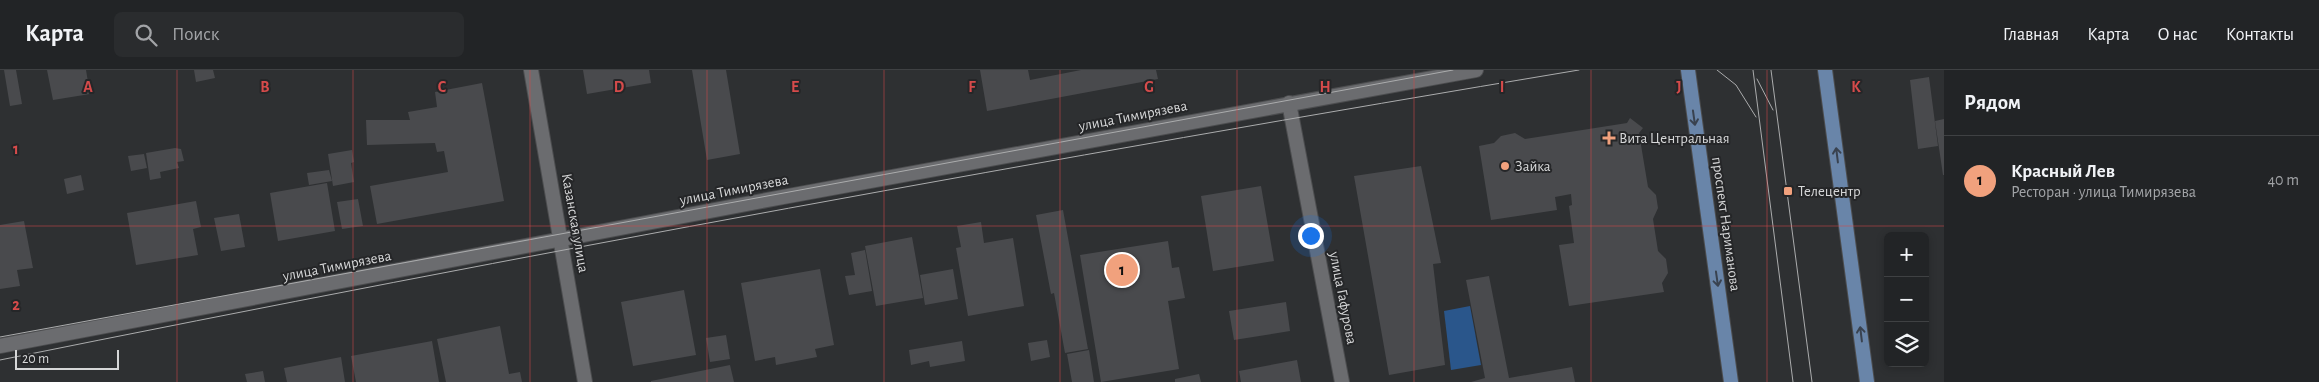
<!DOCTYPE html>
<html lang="ru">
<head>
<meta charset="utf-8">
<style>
	:root { --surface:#222426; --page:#2a2c2e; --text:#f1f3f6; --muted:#a2a4a7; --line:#3f4143; --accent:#f1a17d }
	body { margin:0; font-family:"Alegreya Sans",sans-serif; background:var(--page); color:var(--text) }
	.controls { position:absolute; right:15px; bottom:15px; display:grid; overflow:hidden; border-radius:8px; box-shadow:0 2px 8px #0003 }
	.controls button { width:45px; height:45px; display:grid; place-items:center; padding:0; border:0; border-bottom:1px solid var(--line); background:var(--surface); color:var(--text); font:25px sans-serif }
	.scale { position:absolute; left:15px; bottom:12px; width:104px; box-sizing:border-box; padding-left:5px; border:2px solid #d6d7d8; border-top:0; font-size:14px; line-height:18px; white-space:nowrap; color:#d6d7d8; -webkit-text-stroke:4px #252628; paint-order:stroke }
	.you { position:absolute; left:1310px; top:165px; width:18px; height:18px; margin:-12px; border:4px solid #fff; border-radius:50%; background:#1a73e8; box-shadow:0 0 0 8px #1a73e833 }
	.badge { display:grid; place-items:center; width:32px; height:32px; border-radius:50%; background:var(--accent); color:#111; font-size:16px; font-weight:700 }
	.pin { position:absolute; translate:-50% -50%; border:2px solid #fff; box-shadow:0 1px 5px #0006 }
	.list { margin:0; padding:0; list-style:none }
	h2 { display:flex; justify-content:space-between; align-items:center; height:65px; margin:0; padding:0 20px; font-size:21px }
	h2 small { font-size:16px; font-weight:400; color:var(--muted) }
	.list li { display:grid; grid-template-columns:32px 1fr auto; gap:15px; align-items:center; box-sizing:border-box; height:90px; padding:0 20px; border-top:1px solid var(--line) }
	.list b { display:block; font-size:19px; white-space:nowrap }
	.list p { margin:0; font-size:16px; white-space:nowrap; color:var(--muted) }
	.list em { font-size:16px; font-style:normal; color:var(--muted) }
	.icon { flex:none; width:28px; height:28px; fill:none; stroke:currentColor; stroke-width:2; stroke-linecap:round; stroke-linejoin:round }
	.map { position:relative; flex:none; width:1944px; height:312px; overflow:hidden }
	header { display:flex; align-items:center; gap:30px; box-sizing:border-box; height:70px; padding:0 25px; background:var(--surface); border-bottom:1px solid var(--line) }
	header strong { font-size:24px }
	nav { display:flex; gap:28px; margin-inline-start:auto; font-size:18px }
	.search { width:350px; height:45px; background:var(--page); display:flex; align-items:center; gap:12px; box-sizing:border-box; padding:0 18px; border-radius:8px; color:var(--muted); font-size:19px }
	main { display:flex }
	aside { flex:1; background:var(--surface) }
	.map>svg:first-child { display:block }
	.green { fill:#2a568b }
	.building { fill:#494a4d }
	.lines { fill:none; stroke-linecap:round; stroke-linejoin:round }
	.minor-casing { stroke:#4c4d4f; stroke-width:16 }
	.tertiary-casing { stroke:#4c4d4f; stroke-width:16 }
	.primary-casing { stroke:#4c4d4f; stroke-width:16 }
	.minor { stroke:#6b6c6f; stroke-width:14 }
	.tertiary { stroke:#6b6c6f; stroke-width:14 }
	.primary { stroke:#6985a9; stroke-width:14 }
	.tram { stroke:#abacad; stroke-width:1 }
	.oneway { stroke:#39424f }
	.grid { fill:none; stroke:#d64b4b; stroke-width:1; stroke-opacity:0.55 }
	.poi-dot { fill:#f1a17d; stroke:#252628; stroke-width:2 }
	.labels { text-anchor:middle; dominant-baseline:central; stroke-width:4; stroke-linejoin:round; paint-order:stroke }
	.street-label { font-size:15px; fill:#d6d7d8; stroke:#252628 }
	.poi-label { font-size:15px; fill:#d6d7d8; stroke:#252628; text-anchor:start }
	.grid-label { font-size:16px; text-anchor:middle; font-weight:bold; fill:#d64b4b; stroke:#252628; stroke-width:4; stroke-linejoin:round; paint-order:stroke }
</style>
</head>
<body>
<header>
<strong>Карта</strong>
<div class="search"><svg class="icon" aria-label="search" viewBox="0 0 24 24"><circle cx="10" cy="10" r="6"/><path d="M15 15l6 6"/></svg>Поиск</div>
<nav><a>Главная</a><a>Карта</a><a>О нас</a><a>Контакты</a></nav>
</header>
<main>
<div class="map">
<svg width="1944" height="312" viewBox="0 0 1944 312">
	<rect width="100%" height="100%" fill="#2e3032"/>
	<path class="green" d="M1470 236 1481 295 1451 300 1444 241Z"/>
	<path class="building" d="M4 0H16L22 34 10 36Z
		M47 0H86L90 24 53 30Z
		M194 0H213L215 8 196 12Z
		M583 0H649L651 13 587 24Z
		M692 0H726L740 84 707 90Z
		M980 0H1028L1030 10 1081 0H1156L1158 9 987 41Z
		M1929 7 1938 76 1918 79 1910 10Z
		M482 13 504 131 377 154 370 116 448 102 444 81 437 82 435 73 367 75 366 50H410L408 42 437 37 435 22Z
		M1630 48 1643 58 1639 63 1648 117 1656 125 1658 138 1653 149 1658 181 1666 189 1668 203 1662 213 1664 222 1569 236 1559 175 1574 173 1569 136 1572 135 1571 124 1555 127 1557 140 1491 150 1479 76 1494 73 1501 66 1515 63 1525 69 1627 53Z
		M1944 49V105H1943L1935 51Z
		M175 78 181 79 184 91 177 92 179 98 160 102 161 108 150 110 146 83Z
		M352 80 354 92 351 93 354 112 333 116 328 84Z
		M144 84 147 98 131 101 128 86Z
		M1421 96 1441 193 1433 194 1445 295 1389 305 1354 106Z
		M329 100 332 111 309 115 307 103Z
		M81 105 84 120 67 124 64 109Z
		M327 113 335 161 278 171 270 123Z
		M1261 116 1274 191 1213 201 1201 126Z
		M358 129 363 156 342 159 337 132Z
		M196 131 201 157 193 159 198 185 136 195 127 143Z
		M1063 140 1088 279 1065 283 1054 223 1051 224 1036 145Z
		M239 144 245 177 221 181 214 148Z
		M24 151 33 198 17 200 20 216 0 219V155Z
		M981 152 984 173 1013 168 1024 236 968 246 956 178 961 177 957 156Z
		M912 167 923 228 876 236 865 176Z
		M1168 171 1172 198 1179 197 1185 228 1168 231 1179 299 1101 312 1080 185Z
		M865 180 872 221 849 225 845 206 855 205 851 183Z
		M820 199 834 275 815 279 817 287 776 295 775 287 755 291 741 213Z
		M953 199 958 229 925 235 920 205Z
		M1489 206 1509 308 1572 297 1575 312H1471L1485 308 1466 210Z
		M684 220 696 285 633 296 621 232Z
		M1286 232 1290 261 1234 270 1229 241Z
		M500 256 509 304 520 302 522 312H446L437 269Z
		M726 265 730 289 710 292 706 268Z
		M1047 270 1050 287 1031 291 1028 273Z
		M432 271 439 312H356L351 286Z
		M962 271 965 291 930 297 929 291 911 295 909 280Z
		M1089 280 1094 312H1072L1067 284Z
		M341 287 345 312H287L284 298Z
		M1297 290 1301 312H1241L1239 301Z
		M730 295 734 312H651V311Z
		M263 301 265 312H247L245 304Z
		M1199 304 1201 312H1175V309Z"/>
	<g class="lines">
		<g class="minor-casing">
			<path id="minor" d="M531 0 585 312
				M1289 33 1342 312"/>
		</g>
		<g class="tertiary-casing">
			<path id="tertiary" d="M0 276 783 127 1476 0"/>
		</g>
		<g class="primary-casing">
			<path id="primary" d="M1688 0 1731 312
				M1825 0 1867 312"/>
		</g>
		<use href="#minor" class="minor"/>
		<use href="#tertiary" class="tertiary"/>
		<use href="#primary" class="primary"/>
		<path class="tram" d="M1717 0 1736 15 1756 47
			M1753 0 1793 312
			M1771 0 1812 312
			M1757 9 1773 40
			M0 267 1453 0
			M0 290C525 184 1051 88 1579 0"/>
	</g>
	<defs><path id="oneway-shaft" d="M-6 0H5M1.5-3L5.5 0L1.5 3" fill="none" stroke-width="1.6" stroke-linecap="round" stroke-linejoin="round" transform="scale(1.25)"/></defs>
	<g class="oneway">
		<use href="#oneway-shaft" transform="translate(1694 48) rotate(82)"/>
		<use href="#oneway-shaft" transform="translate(1837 85) rotate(-97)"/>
		<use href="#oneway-shaft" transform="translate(1717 209) rotate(82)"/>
		<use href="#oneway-shaft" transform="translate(1861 264) rotate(-97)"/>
	</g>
	<path class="grid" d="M177 0V312M353 0V312M530 0V312M707 0V312M884 0V312M1060 0V312M1237 0V312M1414 0V312M1591 0V312M1767 0V312M0 156H1944"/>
	<g class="poi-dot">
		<path d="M1606.5 60.5h5v5h5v5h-5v5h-5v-5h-5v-5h5z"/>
		<circle cx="1505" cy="96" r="5"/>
		<rect x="1783" y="116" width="10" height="10" rx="2.5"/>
	</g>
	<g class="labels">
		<g class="street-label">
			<text transform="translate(1133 46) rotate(-11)">улица Тимирязева</text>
			<text transform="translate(734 120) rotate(-11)">улица Тимирязева</text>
			<text transform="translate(575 153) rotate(80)">Казанская улица</text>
			<text transform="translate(1726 154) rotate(82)">проспект Нариманова</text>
			<text transform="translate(337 196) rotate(-11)">улица Тимирязева</text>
			<text transform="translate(1343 228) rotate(79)">улица Гафурова</text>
		</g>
		<g class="poi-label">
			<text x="1619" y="68">Вита Центральная</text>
			<text x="1515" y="96">Зайка</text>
			<text x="1798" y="121">Телецентр</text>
		</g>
	</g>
	<g class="grid-label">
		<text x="88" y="22">A</text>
		<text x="265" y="22">B</text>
		<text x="442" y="22">C</text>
		<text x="619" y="22">D</text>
		<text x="795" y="22">E</text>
		<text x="972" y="22">F</text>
		<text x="1149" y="22">G</text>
		<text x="1325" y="22">H</text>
		<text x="1502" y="22">I</text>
		<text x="1679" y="22">J</text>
		<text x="1856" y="22">K</text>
		<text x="16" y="84">1</text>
		<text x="16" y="240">2</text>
	</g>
</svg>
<div class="controls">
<button>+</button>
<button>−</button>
<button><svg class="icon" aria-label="layers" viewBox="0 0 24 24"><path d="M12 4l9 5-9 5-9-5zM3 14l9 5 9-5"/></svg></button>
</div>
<div class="scale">20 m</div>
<div class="you"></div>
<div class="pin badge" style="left:1122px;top:200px">1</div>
</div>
<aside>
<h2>Рядом<small></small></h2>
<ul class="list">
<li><span class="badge">1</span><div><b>Красный Лев</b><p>Ресторан · улица Тимирязева</p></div><em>40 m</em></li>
</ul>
</aside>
</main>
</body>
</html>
